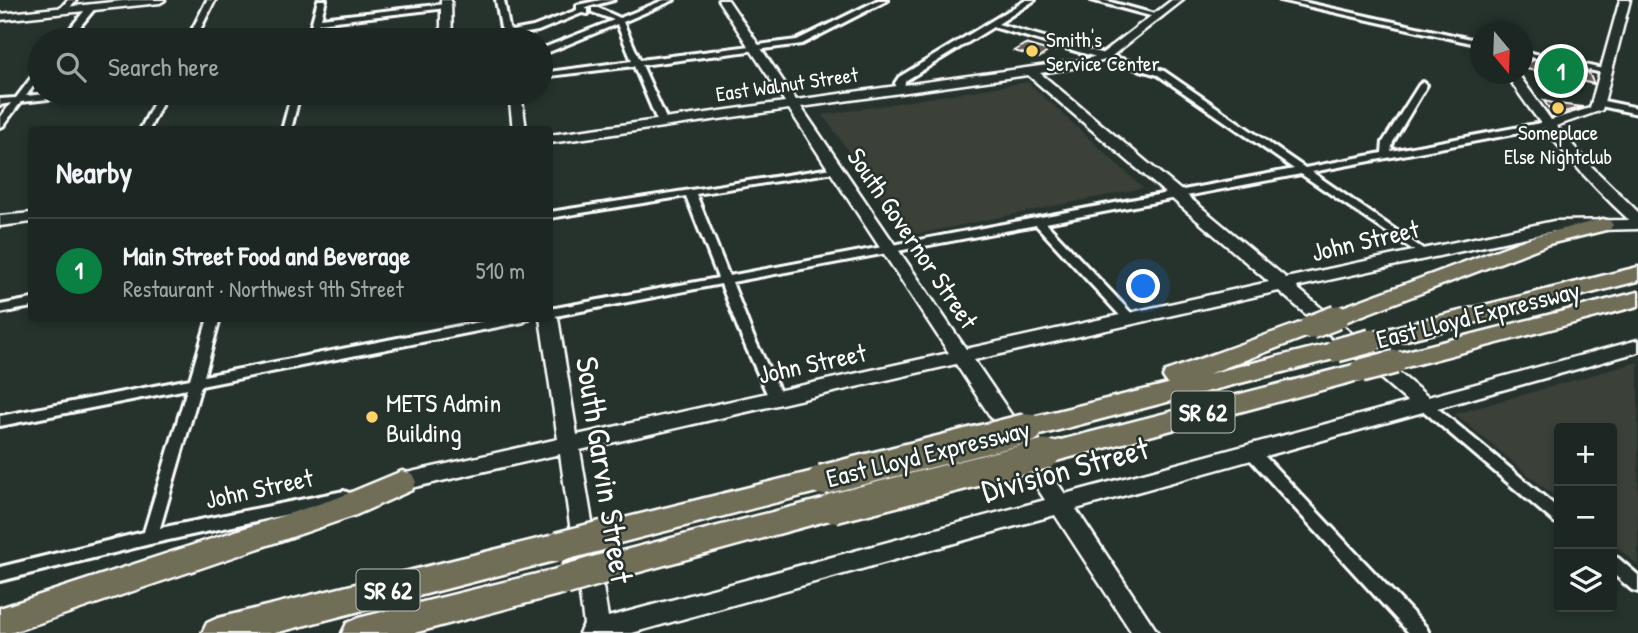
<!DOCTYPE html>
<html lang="en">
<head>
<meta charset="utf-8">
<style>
	:root { --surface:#1c2622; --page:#29322f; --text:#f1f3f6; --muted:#a0a5a5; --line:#3a4340; --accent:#0b8043 }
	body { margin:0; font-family:"Patrick Hand",sans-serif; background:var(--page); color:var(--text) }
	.controls { position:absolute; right:21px; bottom:21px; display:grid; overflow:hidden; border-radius:7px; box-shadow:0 4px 10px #0003 }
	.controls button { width:63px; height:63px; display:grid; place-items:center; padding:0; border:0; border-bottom:2px solid var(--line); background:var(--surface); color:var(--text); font:35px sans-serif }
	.compass { position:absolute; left:1470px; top:21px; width:63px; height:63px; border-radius:50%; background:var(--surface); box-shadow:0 4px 10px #0003; rotate:161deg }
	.you { position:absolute; left:1144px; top:287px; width:24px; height:24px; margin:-18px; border:5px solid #fff; border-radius:50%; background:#1a73e8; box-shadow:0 0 0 10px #1a73e833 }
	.badge { display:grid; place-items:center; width:46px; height:46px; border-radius:50%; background:var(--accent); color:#fff; font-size:23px; font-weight:700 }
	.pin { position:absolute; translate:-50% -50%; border:4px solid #fff; box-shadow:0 2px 7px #0006 }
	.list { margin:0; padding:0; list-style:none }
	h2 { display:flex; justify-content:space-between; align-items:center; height:91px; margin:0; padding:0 28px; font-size:30px }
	h2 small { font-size:23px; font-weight:400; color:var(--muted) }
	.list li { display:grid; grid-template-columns:46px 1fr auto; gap:21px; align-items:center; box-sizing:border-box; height:105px; padding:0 28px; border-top:2px solid var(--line) }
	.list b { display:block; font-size:26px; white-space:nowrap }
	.list p { margin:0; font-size:23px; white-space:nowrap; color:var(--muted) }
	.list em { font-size:23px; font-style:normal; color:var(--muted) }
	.icon { flex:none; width:38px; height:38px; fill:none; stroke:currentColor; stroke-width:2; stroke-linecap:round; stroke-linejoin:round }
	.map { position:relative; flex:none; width:1638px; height:633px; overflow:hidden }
	.search { position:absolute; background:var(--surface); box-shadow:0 4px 10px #0003; left:28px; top:28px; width:525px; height:77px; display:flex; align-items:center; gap:18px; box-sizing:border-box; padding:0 24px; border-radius:38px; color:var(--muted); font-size:26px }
	.panel { position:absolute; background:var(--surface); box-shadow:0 4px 10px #0003; left:28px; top:126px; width:525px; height:196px; border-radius:7px }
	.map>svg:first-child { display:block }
	.built { fill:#3a4038 }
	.building { fill:#675d52; stroke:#fff; stroke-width:2 }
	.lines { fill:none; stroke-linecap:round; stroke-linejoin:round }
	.street-casing { stroke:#fff; stroke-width:6 }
	.secondary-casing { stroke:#fff; stroke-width:5 }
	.highway-casing { stroke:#fff; stroke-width:5 }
	.street { fill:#26332d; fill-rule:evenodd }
	.secondary { fill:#26332d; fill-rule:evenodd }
	.highway { fill:#716e59; fill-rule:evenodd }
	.highway-bridge-far1-casing { stroke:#fff; stroke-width:28; stroke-linecap:butt }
	.highway-bridge-casing { stroke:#fff; stroke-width:34; stroke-linecap:butt }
	.highway-bridge-far1 { stroke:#716e59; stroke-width:23 }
	.highway-bridge { stroke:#716e59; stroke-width:29 }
	.poi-dot { fill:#ffd166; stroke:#26332d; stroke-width:2.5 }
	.labels { text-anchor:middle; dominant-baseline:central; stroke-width:5; stroke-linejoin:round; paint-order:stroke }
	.far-poi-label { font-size:21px; fill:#fff; stroke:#26332d; text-anchor:start }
	.far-street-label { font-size:21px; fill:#fff; stroke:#26332d }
	.shield { fill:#26332d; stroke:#bec2c0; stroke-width:2 }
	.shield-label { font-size:24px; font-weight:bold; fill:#fff }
	.street-label { font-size:26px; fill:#fff; stroke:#26332d }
	.poi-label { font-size:26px; fill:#fff; stroke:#26332d; text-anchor:start }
	.near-street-label { font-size:32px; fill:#fff; stroke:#26332d }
</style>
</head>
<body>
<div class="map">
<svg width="1638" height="633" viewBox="0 0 1638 633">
	<rect width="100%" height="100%" fill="#26332d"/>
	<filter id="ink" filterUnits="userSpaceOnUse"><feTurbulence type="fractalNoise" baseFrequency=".0143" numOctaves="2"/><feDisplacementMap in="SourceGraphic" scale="14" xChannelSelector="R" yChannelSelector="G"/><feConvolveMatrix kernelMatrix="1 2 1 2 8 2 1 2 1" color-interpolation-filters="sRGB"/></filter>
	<g filter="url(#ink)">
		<path class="built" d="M1028 82 1143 188 908 236 823 115Z
			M1638 362V565L1612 543V428H1559V500L1455 414Z"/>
		<path class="building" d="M1025 44 1049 51 1039 58 1014 51Z
			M1534 60 1589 73 1594 84 1522 68V64Z
			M1544 101 1558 104 1583 107 1556 114 1552 113Z"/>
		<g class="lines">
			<g class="street-casing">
				<path id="street" d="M68 0H76L66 12H60L59 10Z
					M207 0H215L195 40H187Z
					M318 0H326L321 18 446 4 450 6 446 8 319 23 315 40H307Z
					M496 0H504L509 28 512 31 533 27 577 10V5L601 0H614L584 8 588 10V14L582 13 538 31 510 36 501 28Z
					M664 0H674L623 22 640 60 797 40 878 0H888L802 44 642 65 668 123 663 126 658 123 634 66 541 77V73L632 61 617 24 544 54H541V49L614 20 592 12V8H598L620 18Z
					M1026 0H1035L998 24 1164 71 1305 168 1382 153 1383 142 1419 85 1423 82 1427 85 1393 142 1391 151 1546 122 1551 125 1546 128 1312 172 1426 251 1428 253 1422 256 1301 174 1046 223 1134 316 1136 319 1130 323 1126 322 1036 225 732 282 753 336 783 398 781 401H771L769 398 741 336 721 284 550 317V309L718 278 686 196 550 218V212L838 167 840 169 835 172 696 194 729 276 1294 169 1158 75 993 27 905 81 904 91H898L895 83 899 77Z
					M1091 0H1103L1162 16 1158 18Z
					M1280 0H1294L1480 41V45Z
					M89 5 96 7 69 40H61Z
					M1522 51 1607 70 1611 72 1607 74 1522 55Z
					M37 70H40V77L26 96 56 93H80L76 96 21 102 3 126 0 127V118L11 103 0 105V99L16 98Z
					M159 93H167L149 130H140Z
					M292 93H300L291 130H282Z
					M1599 100 1638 108V114L1596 105V101Z
					M32 299V307L0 313V305Z
					M208 318H220L204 376 500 318H529L523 322 201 386 160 528 344 491 349 493 352 497 349 501 150 544 0 581V567L144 532 187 389 0 426V416L190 379Z
					M1425 400 1430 402 1559 509V524L1554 522 1420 408 1418 405 1420 402Z
					M1251 446 1256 447 1426 627 1429 633H1409L1246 455 1244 451 1246 447Z
					M1612 556 1618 558 1638 575V592L1632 590 1612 573Z"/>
			</g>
			<g class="secondary-casing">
				<path id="secondary" d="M131 0H165L160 3 0 20V14Z
					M441 0H451L452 40H441Z
					M718 0H728L796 100 1083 60 1100 55 1172 0H1183L1108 59 1085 66 1040 73 1286 278 1554 221 1629 220C1580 175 1541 128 1506 74H1518L1551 120 1590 108 1620 0H1630L1602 110 1556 126 1591 166 1638 212V229L1554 231 1296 287 1428 397 1638 340V352L1076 509 1158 633H1132L1055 515 632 633H579L584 624 560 454 402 490 394 488 391 482 394 476 402 474 558 439 540 318H550V312L558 318 577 435 949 353 789 109 550 143V135L785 102ZM1028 75 1269 282 966 349 801 107ZM1279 291 1408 402 1065 494 974 360ZM956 364 1045 500 608 617 580 450Z
					M509 93H521L526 130H513Z
					M32 213V222L0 226V216Z"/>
			</g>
			<g class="highway-casing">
				<path id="highway" d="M1603 219 1610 221 1613 225 1610 229 1549 244 1345 322 1337 324 1329 322 1326 317 1329 312 1535 236Z
					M1638 267V281L1371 349 1363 347 1359 341 1363 335 1371 333Z
					M1638 292V306L1395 370 1386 368 1383 362 1386 356 1395 354Z
					M1311 319 1319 322 1323 327 1319 332 1208 374 1337 342 1345 344 1349 350 1345 356 1028 438 1019 435 1015 428 1019 421 1028 418 1168 384 1163 377 1166 371Z
					M1361 363 1370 365 1373 371 1370 377 1045 464 1035 461 1032 454 1035 447 1045 444Z
					M822 469 832 472 836 480 832 488 604 547 594 544 589 535 594 526 604 523Z
					M402 471 412 474 416 482 412 490 356 515 10 633H0V608L337 498Z
					M834 496 844 500 848 508 844 516 610 580 599 576 595 567 599 558 610 554Z
					M558 534 569 538 573 547 569 556 558 560 275 633H202L207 623 218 618Z
					M565 567 576 571 580 580 576 589 565 593 414 633H342L347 623 358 618Z"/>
			</g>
			<use href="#street" class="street"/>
			<use href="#secondary" class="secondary"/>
			<use href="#highway" class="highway"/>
			<g class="highway-bridge-far1-casing">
				<path id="highway-bridge-far1" d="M1311 327 1337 317
					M1337 350 1371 341
					M1361 371 1395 362"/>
			</g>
			<g class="highway-bridge-casing">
				<path id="highway-bridge" d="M822 480 1028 428
					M834 508 1045 454
					M558 547 604 535
					M565 580 610 567"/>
			</g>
			<use href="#highway-bridge-far1" class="highway-bridge-far1"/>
			<use href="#highway-bridge" class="highway-bridge"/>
		</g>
	</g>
	<g class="poi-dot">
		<circle cx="1032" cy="51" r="7"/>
		<circle cx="1558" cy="108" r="7"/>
		<circle cx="372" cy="417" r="7"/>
	</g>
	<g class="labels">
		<g class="far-poi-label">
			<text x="1046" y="39">Smith's<tspan x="1046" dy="24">Service Center</tspan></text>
			<text x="1558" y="132" text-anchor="middle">Someplace<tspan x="1558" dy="24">Else Nightclub</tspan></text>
		</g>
		<g class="far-street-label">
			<text transform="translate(787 84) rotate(-8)">East Walnut Street</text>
		</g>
		<g class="shield">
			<rect x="1171.5" y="391.5" width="63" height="41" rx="5"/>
			<rect x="356.5" y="569.5" width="63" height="41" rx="5"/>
		</g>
		<g class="shield-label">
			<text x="1203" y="412">SR 62</text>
			<text x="388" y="590">SR 62</text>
		</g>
		<g class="street-label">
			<text transform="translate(913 238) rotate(56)">South Governor Street</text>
			<text transform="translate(1365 240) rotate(-13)">John Street</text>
			<text transform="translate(1478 314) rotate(-14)">East Lloyd Expressway</text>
			<text transform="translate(812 363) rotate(-12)">John Street</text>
			<text transform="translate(928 453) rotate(-14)">East Lloyd Expressway</text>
			<text transform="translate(259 488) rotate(-12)">John Street</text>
		</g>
		<g class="poi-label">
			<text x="386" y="402">METS Admin<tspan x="386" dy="30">Building</tspan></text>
		</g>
		<g class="near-street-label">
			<text transform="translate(1065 469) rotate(-15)">Division Street</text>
			<text transform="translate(605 470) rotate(81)">South Garvin Street</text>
		</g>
	</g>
</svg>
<div class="controls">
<button>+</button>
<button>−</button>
<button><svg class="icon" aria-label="layers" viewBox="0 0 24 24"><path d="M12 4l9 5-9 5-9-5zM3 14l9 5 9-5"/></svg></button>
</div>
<svg class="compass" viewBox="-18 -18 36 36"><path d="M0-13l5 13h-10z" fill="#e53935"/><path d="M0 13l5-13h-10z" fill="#a0a5a5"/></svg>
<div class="you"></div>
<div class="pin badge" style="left:1561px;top:71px">1</div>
<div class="search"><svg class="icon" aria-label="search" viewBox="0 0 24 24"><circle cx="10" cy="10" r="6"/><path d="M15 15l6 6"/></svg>Search here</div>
<section class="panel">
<h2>Nearby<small></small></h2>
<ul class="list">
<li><span class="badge">1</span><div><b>Main Street Food and Beverage</b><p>Restaurant · Northwest 9th Street</p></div><em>510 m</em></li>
</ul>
</section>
</div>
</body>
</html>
